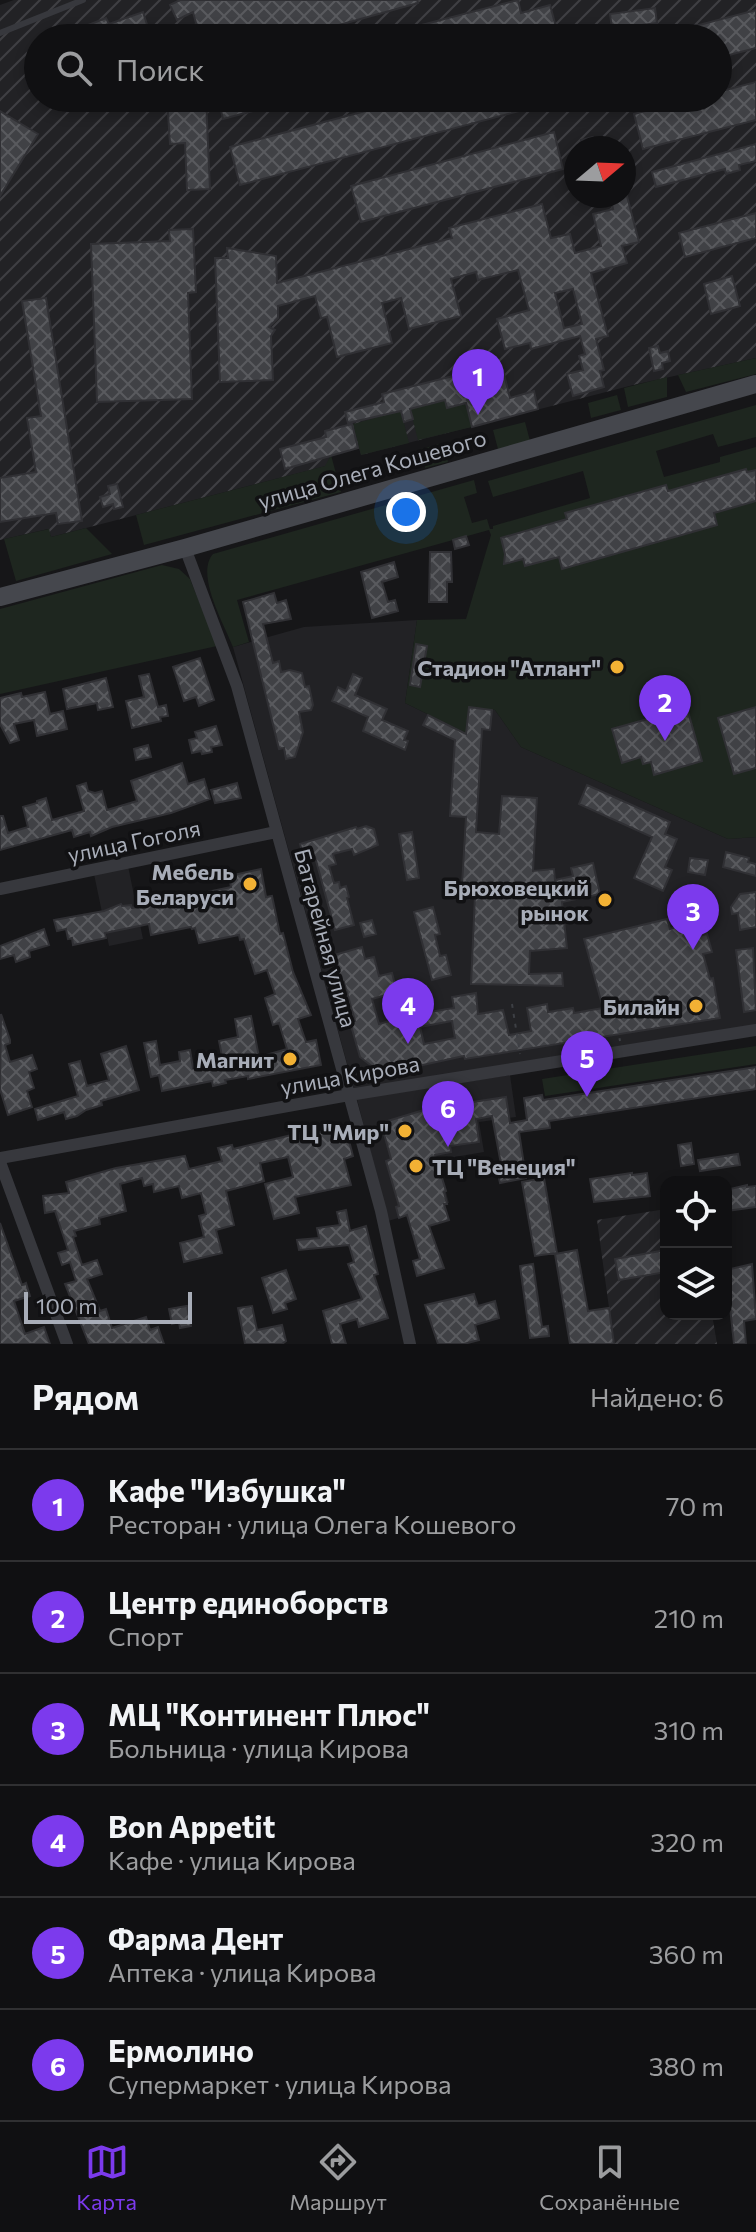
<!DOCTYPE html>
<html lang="ru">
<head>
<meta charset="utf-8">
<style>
	:root { --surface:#101012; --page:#19191b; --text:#f1f3f6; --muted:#9c9d9f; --line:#303032; --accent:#7c3aed }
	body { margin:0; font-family:Commissioner,sans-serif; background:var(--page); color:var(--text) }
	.controls { position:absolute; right:24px; bottom:24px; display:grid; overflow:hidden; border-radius:16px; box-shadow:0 4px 12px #0003 }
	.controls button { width:72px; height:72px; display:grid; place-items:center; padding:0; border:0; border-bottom:2px solid var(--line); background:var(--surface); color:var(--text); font:40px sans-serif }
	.compass { position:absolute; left:564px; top:136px; width:72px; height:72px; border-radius:50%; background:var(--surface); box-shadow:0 4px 12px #0003; rotate:71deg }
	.scale { position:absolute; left:24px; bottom:20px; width:168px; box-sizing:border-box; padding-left:8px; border:4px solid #a8adb8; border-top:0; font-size:22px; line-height:28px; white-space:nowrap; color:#a8adb8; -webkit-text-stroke:6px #111113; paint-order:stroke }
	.you { position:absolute; left:406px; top:512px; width:28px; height:28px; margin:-20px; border:6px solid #fff; border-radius:50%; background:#1a73e8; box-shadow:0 0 0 12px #1a73e833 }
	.badge { display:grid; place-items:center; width:52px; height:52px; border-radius:50%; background:var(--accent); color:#fff; font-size:26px; font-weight:700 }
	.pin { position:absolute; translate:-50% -66px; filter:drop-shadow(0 2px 4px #0008) }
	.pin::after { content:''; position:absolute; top:42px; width:28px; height:24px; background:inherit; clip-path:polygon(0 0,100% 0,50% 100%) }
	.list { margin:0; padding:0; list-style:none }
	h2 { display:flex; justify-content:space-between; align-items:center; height:104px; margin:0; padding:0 32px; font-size:34px }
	h2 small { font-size:26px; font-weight:400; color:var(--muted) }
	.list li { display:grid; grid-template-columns:52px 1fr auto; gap:24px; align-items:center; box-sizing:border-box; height:112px; padding:0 32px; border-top:2px solid var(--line) }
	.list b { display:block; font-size:30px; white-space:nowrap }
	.list p { margin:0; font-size:26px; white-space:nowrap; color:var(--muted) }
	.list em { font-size:26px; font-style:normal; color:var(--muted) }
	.icon { flex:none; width:44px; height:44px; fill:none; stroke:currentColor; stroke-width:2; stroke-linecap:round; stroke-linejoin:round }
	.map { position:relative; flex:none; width:756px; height:1344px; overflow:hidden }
	.search { position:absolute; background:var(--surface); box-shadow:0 4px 12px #0003; left:24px; right:24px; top:24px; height:88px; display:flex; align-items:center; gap:20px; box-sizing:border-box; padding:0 28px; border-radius:44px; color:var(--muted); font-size:30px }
	.sheet { height:776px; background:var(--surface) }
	nav { display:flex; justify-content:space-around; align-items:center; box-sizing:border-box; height:112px; border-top:2px solid var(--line); background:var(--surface); font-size:22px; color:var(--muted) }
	nav a { display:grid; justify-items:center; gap:4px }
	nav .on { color:var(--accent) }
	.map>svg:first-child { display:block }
	.built { fill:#222225 }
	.industrial { fill:url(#industrial-furrows); fill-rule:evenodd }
	.grass { fill:#1e261f }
	.building { fill:url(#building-cross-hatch); stroke:#303034; stroke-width:2; fill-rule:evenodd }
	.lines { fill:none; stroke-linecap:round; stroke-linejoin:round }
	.path { stroke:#3d3f44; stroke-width:2; stroke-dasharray:4 6; stroke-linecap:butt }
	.lane { stroke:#37383d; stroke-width:6 }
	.street { stroke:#37383d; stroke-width:12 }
	.secondary { stroke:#45474d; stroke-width:18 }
	.poi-dot { fill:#f2b134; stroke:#111113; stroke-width:3 }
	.labels { text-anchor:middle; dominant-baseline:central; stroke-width:7; stroke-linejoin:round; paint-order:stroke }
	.street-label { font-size:22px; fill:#a8adb8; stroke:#111113 }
	.poi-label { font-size:22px; font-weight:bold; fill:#a8adb8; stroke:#111113; text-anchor:end }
</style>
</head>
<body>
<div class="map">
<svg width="756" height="1344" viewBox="0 0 756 1344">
	<defs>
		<pattern id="industrial-furrows" width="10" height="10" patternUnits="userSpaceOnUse" patternTransform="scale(2)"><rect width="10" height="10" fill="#222225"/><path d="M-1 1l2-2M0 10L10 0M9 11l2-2" fill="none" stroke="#3f3f43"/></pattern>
		<pattern id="building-cross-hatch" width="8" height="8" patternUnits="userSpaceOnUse" patternTransform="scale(2)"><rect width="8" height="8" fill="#404145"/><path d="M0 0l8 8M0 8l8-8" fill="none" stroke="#595a5e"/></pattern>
	</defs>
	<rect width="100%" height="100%" fill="#161618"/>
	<path class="built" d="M417 620 405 703 466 733 469 707 495 710 521 747 728 839 756 837V1025L354 1089 233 647 304 627Z
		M128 866 143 939 109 946 94 874Z
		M510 1075 516 1117 479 1122 484 1152 437 1160 449 1203 388 1221 357 1099Z"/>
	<path class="industrial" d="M14 0H756V358L633 385 361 455 359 448 352 450 331 455 326 466 51 537 48 529 0 540V5ZM38 38H718V98H38ZM576 148H624V196H576Z
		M666 1209V1314H712L717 1344H614L597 1220Z"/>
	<path class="grass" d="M756 358V374L686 392 678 375Z
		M667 377V397L628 407 624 388Z
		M464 395 472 427 418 440 410 409Z
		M617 395 621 410 591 418 588 403Z
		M756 405V437L718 447 713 434 656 451 664 477 720 462V457L756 447V837L728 839 521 747 495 710 469 707 466 733 405 703 417 620 466 619 491 535 489 530 237 600 249 642 233 647C224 624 195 574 213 554L474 480 477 493 464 497 472 523 487 519 490 529H493V526L590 498 583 471 493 497 488 481Z
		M401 411 409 443 361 455 353 424Z
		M525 422 530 441 498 449 493 430Z
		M443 443 448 462 425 468 421 449Z
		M331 455 341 492 144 545 136 515 325 466Z
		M86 528 112 554 16 581 4 539 49 529 51 537Z
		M162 565 179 569 190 579 217 646 0 694V609Z
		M756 1046V1064L545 1096 542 1079Z"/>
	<path class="building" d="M180 0H417L418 3 296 37 293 26 253 33 254 38H200L193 12 177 20 170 5Z
		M518 0 521 13 550 5 559 38H384L383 35Z
		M655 8 657 23 612 29 610 14Z
		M756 10V48L718 58V38H662L661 35Z
		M143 12 149 31 129 38H55L106 18 109 24Z
		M756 82V120L643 149 634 114 694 98H718V92Z
		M167 98H206L210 189 187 190 185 143 170 144Z
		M218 98H289L290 101 223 119Z
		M414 98H556L557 101 240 185 230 147Z
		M0 111 38 134 0 196Z
		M554 132 563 169 361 222 351 186Z
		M593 137 596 148H583L581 140Z
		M756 144V161L739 165 740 170 726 174 725 169 656 187 652 172Z
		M627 196 639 242 622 246 627 263 591 273 608 336 596 339 604 370 600 371 604 387 573 396 567 374 583 370 579 356 585 354 580 336 531 349 530 343 505 349 497 319 529 310 518 270 478 280 476 272 451 279 461 316 409 329 401 298 382 303 392 343 337 357 327 317 321 318 315 296 278 306V318L269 327 275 330 271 336 273 380 220 382 215 258H228L227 248 276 256 277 283 452 238 449 228 542 204 551 238 570 234 575 253 601 246 593 214 613 209 611 200ZM573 289 582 324 564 328 555 293Z
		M756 213V238L685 257 679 233Z
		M193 229 196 292 188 293 192 399 97 402 91 244 170 241 169 230Z
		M732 276 740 306 711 314 704 284Z
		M46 298 82 521 58 524 56 513 0 522V478L36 472 27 418 41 416 22 301Z
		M658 346 660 353 668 351 670 361 662 363 663 369 654 371 649 348Z
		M503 370 510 398 534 391 538 409 472 427 466 403 447 408 445 400 410 409 413 419 404 422 401 411 348 423 345 412 384 402 382 394 465 373 467 380Z
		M352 424 358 448 285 469 280 449 326 437 325 431Z
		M746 469 747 472 756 470V501L714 513 717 525 562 569 559 557 525 566 523 559 504 564 505 554 501 538 567 519 565 513 666 485 668 491Z
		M117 484 123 507 114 509 113 504 103 507 100 497 110 494 108 486Z
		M466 536 469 545 455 549 453 540Z
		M430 552H451L452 582H447V602H429Z
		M394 562 398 577 382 582 388 602 395 600 398 611 372 618 361 572Z
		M274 593 277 603 286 600 291 619 263 624 273 663 279 661 281 672 290 670 302 673 305 687 309 686 313 705 311 710 299 712 303 732 295 757 286 759 284 748 279 749 243 602Z
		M416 644 427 646 420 687 410 685Z
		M200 658 214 700 199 706 196 697 184 701 173 667Z
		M149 674 158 707 166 705 168 716 160 717 161 721 132 728 126 701 144 697 139 676Z
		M353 674 362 678 355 695 387 709 382 720 408 731 404 740 408 741 405 750 363 731 368 717 332 701 338 687 346 691Z
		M106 678 113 707 98 710 97 703 67 709 63 689Z
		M45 692 50 714 63 711 67 729 37 736 34 720 14 724 19 740 10 743 0 724V698L21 693 22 697Z
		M469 707 492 710 490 730 482 729 476 832 499 834 502 796 537 798 533 871 554 869 555 880 573 876 571 868 593 863 600 894 562 902 567 948 530 951 529 974 562 973 563 986 471 984 475 895 451 894V884L462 885 466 817 450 816 455 740 423 725 428 715 466 734Z
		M756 707V768L734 774 718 718Z
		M687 708 702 761 654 775 651 762 643 764 641 757 622 763 612 729Z
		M216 726 222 745 211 747 212 752 202 754 201 751 192 753 189 740 197 738 195 732Z
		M148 745 151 757 136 760 134 749Z
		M182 763 188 784 204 779 210 799 171 813 112 827 91 836 90 832 74 837 72 830 0 850V816H3L8 833 28 827 23 807 37 803V801L46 798 52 820 84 811 77 786 86 783 88 791 95 793 102 791 107 810 137 801 131 781Z
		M237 783 241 798 215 803 211 790Z
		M587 785 670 822 665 834 677 839 665 867 672 870 663 891 634 878 652 837 579 804Z
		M366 826 374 829 378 845 354 855 352 849 333 854 336 864 329 866 334 883 339 882 340 888 346 886 349 897 347 898 354 925 335 930 315 857 304 860 300 844 356 827 357 829Z
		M412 832 419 878 407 880 399 834Z
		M726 852 749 858 748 862 756 864V876L723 867Z
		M690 858 708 860 705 875 688 872Z
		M261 869 266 897 272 896 280 934 283 933 293 972 311 1015 298 1019 306 1042 316 1040 321 1065 248 1079V1076L225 1080 226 1083 213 1086 212 1081 162 1091 159 1075 151 1077 144 1043 156 1041 160 1065 180 1061 179 1052 190 1050 193 1068 218 1063 217 1057 222 1056 219 1041 238 1037 235 1019 251 1016 259 1057 287 1049 279 1023 273 1025 265 998 275 994 267 970 255 974 244 939 240 940 239 935 199 943 195 928 192 929 191 927 151 935 149 924 105 933 106 938 73 945 72 938 68 939 66 929 57 931 54 920 104 911 121 904 122 906 131 905 132 908 231 887 229 876Z
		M756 892V927L740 930 738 913 732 914 731 907 740 894Z
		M433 907 440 934 435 935 440 956 446 955 451 975 432 980 414 912Z
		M667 919 670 929 694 922 698 936 707 934 712 952 703 954 710 979 713 978 720 1018 465 1059 464 1056 382 1074 360 1057 350 1022 355 1021 344 982 339 984 331 956 362 947 365 959 374 957 379 976 392 973 397 992 372 999 379 1024 411 1015 454 1008 452 997 476 993 478 1014 503 1010 509 1035 531 1031 527 1008 547 1004 548 1012 573 1008 574 1013 603 1008 584 939ZM452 1021 455 1038 424 1044 420 1027Z
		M372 920 376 934 364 937 360 923Z
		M44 929 49 945 29 951 30 957 16 962 14 955 0 959V946Z
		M753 948 756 1010 744 1012 736 950Z
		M1 1014 10 1040V1043L5 1045 10 1062 32 1055 37 1069 29 1072 34 1088 27 1091 32 1107 8 1115 0 1089Z
		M126 1046 139 1090 101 1101 102 1105 86 1110 77 1116 66 1119 64 1112 38 1120 35 1109 78 1096 69 1064 80 1061 87 1086 109 1080 101 1054Z
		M756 1067V1089L549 1121 550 1128 519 1132 526 1178 500 1183 496 1164H501L492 1116 476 1119 479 1142 450 1146 451 1152 435 1155 446 1191 444 1192 447 1204H444L449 1220 429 1226 444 1268 417 1276 413 1261 420 1259 407 1215 399 1218 396 1207 399 1206 386 1161 391 1159 381 1123 427 1109 506 1097 510 1123 527 1120 524 1098 542 1095 543 1100Z
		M339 1127 347 1133 353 1156 344 1159 351 1185 295 1197 299 1213 274 1219 265 1184 293 1177 288 1157 260 1163 264 1181 226 1191 234 1225 216 1230 222 1253 184 1262 180 1243 204 1237 199 1216 206 1214 201 1193 182 1198 179 1186 154 1192 153 1184 144 1186 142 1178 120 1184 126 1211 99 1218 100 1224 74 1231 76 1236 73 1237 82 1265 97 1260 102 1274 87 1279 100 1311 106 1309 112 1328 146 1317 150 1330 158 1327 164 1344H89L65 1284 76 1281 70 1262 62 1265 58 1253 68 1250 55 1211 45 1213 43 1196 69 1193 66 1182 116 1168 185 1156 189 1169 222 1161 218 1148 232 1145 233 1149 304 1132 305 1136Z
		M691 1143 694 1164 681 1166 678 1145Z
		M738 1154 740 1165 700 1171 698 1160Z
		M632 1173V1175L647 1173 650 1196 594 1202 590 1179Z
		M544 1178 557 1253 535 1256 522 1182Z
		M747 1185V1187L756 1186V1207L726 1211V1190Z
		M346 1210 350 1231 366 1226 378 1274 374 1275 388 1318 359 1327 357 1319 340 1324 346 1344H332L323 1311 362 1299 348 1264 354 1262 349 1245 299 1250 297 1240 319 1238 317 1228 340 1225 337 1212Z
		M0 1223 22 1285 26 1283 30 1296 14 1301 25 1334 44 1327 50 1344H0Z
		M577 1250 588 1311 609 1308 614 1344H570L555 1254Z
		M666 1250V1272L619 1280 615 1259Z
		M533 1264 542 1327 548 1326 549 1336 530 1338 520 1266Z
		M752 1264 756 1319 744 1321 746 1344H734L726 1270Z
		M286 1270 296 1299 285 1303 287 1309 273 1313 262 1278Z
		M474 1294 478 1306 495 1301 499 1318 475 1325 479 1340 464 1344H438L425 1305Z
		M187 1306 191 1326 180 1328 179 1322 172 1324 169 1309Z
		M252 1306 257 1330 282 1325 286 1341 282 1344H245L238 1308Z"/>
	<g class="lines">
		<path class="path" d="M612 999 620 1041
			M512 1004 520 1054"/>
		<path class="lane" d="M0 33 83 0"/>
		<path class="street" d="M185 548 237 686 381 1211 410 1344
			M0 889 276 832
			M0 1158 349 1095 756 1030
			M0 1162 67 1344"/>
		<path class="secondary" d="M0 597 185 548 756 384"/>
	</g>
	<g class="poi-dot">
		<circle cx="617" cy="667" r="8"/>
		<circle cx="250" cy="884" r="8"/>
		<circle cx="605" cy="900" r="8"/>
		<circle cx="696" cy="1006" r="8"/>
		<circle cx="290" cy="1059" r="8"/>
		<circle cx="405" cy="1131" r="8"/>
		<circle cx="416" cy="1166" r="8"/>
	</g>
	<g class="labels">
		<g class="street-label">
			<text transform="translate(372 469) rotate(-16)">улица Олега Кошевого</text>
			<text transform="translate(134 841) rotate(-12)">улица Гоголя</text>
			<text transform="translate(326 938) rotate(75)">Батарейная улица</text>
			<text transform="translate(350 1075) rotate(-10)">улица Кирова</text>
		</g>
		<g class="poi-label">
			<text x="601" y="667">Стадион "Атлант"</text>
			<text x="234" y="871">Мебель<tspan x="234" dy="25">Беларуси</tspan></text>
			<text x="589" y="887">Брюховецкий<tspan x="589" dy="25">рынок</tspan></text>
			<text x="680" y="1006">Билайн</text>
			<text x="274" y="1059">Магнит</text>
			<text x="389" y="1131">ТЦ "Мир"</text>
			<text x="432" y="1166" text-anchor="start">ТЦ "Венеция"</text>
		</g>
	</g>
</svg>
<div class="controls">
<button><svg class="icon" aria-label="locate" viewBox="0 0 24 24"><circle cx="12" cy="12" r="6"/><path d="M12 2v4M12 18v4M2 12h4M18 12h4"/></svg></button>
<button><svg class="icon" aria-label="layers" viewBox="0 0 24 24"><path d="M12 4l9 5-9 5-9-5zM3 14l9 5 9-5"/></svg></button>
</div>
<svg class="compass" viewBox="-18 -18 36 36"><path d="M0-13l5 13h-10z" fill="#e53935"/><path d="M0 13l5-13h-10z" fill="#9c9d9f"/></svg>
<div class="scale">100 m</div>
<div class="you"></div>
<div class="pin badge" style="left:478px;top:415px">1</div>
<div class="pin badge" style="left:665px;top:741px">2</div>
<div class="pin badge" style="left:693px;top:950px">3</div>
<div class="pin badge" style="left:408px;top:1044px">4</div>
<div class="pin badge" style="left:587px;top:1097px">5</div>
<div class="pin badge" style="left:448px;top:1147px">6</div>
<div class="search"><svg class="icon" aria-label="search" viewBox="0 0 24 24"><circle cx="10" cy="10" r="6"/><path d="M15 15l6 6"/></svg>Поиск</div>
</div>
<section class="sheet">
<h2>Рядом<small>Найдено: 6</small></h2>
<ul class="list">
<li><span class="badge">1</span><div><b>Кафе &quot;Избушка&quot;</b><p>Ресторан · улица Олега Кошевого</p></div><em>70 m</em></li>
<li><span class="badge">2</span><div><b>Центр единоборств</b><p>Спорт</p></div><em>210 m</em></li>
<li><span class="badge">3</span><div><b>МЦ &quot;Континент Плюс&quot;</b><p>Больница · улица Кирова</p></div><em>310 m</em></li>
<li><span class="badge">4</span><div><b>Bon Appetit</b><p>Кафе · улица Кирова</p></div><em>320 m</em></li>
<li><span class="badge">5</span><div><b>Фарма Дент</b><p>Аптека · улица Кирова</p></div><em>360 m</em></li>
<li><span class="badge">6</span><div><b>Ермолино</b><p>Супермаркет · улица Кирова</p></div><em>380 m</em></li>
</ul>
</section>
<nav>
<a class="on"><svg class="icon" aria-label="map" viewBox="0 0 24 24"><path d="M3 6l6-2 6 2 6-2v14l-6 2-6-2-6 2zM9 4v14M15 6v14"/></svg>Карта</a>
<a><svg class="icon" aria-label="directions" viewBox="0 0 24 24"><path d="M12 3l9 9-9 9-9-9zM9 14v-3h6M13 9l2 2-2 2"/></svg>Маршрут</a>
<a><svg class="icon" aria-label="saved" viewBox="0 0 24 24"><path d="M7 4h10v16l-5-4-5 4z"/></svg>Сохранённые</a>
</nav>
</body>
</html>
